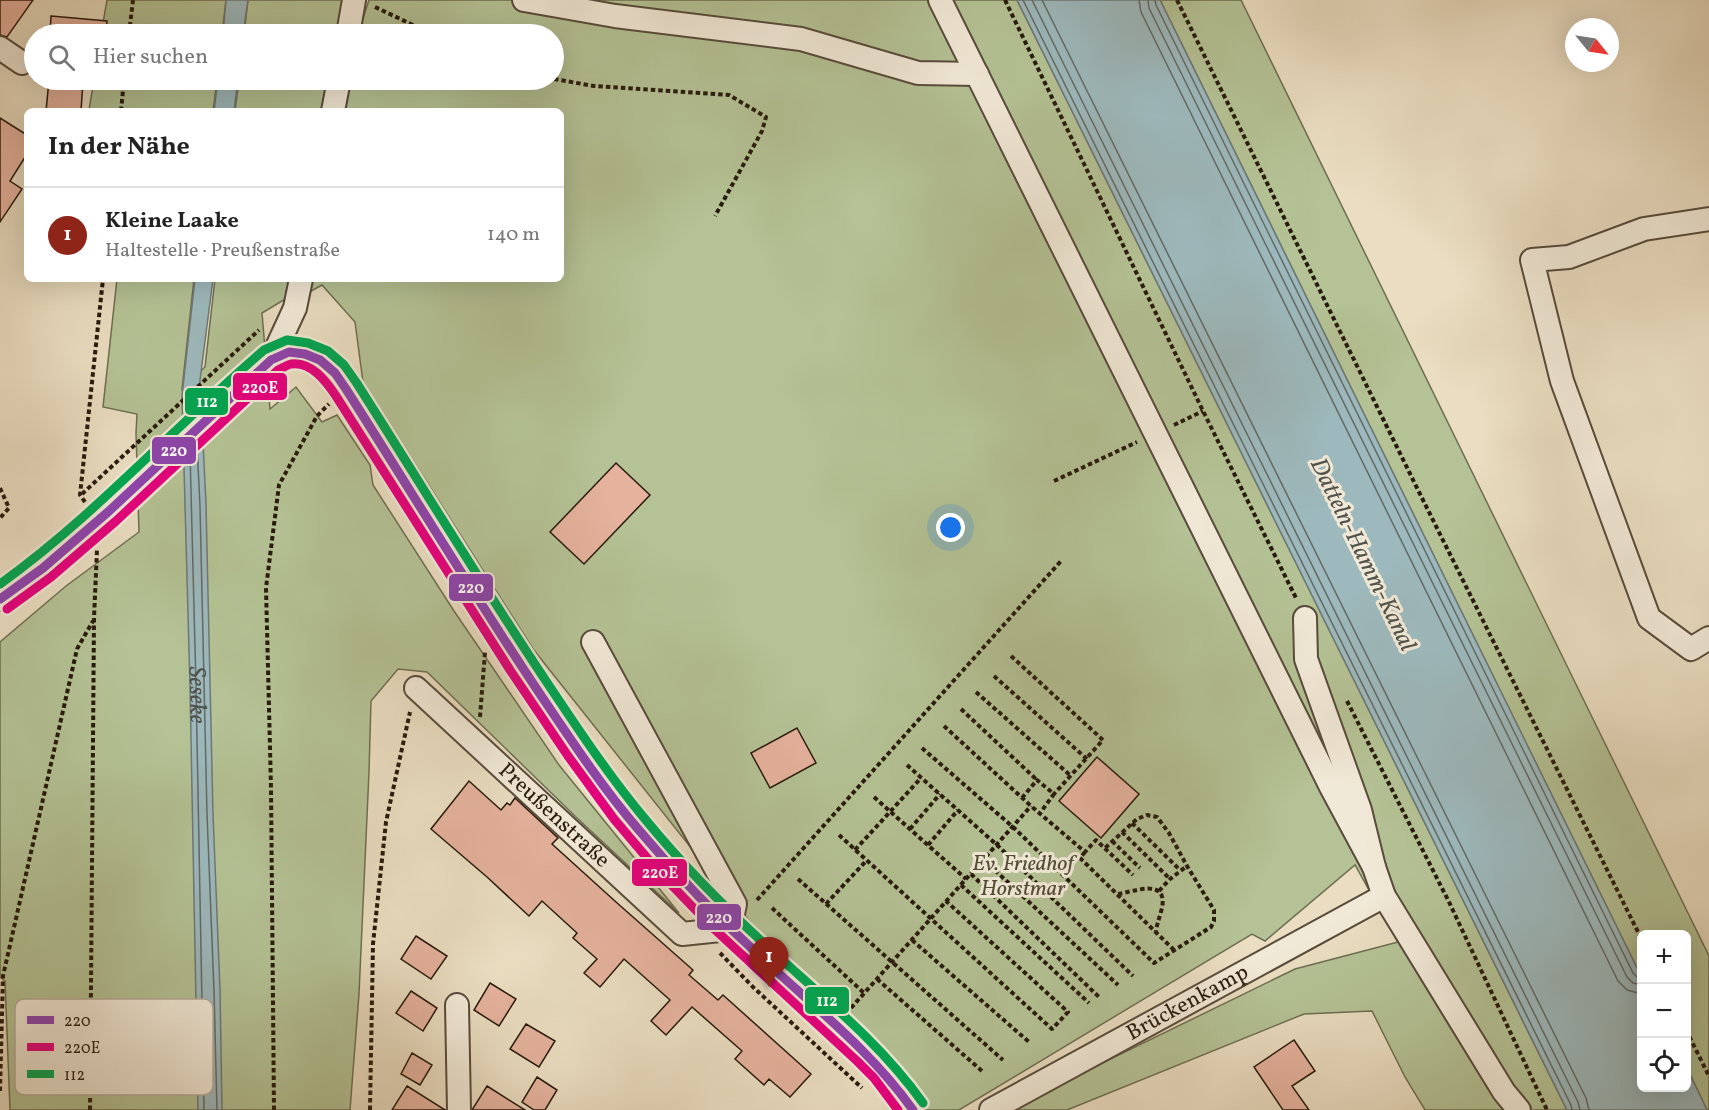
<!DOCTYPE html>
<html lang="de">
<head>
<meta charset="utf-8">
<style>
	:root { --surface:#fff; --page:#f6f6f6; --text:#222; --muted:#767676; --line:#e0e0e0; --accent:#8f2418 }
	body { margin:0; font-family:Vollkorn,serif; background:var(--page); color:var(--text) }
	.controls { position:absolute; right:18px; bottom:18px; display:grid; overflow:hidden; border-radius:9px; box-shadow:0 6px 24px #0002 }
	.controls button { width:54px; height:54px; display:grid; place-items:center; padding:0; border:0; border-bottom:2px solid var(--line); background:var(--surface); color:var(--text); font:30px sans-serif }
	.compass { position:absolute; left:1565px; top:18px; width:54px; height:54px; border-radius:50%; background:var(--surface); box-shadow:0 6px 24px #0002; rotate:120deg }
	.you { position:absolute; left:951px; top:528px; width:21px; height:21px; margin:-15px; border:4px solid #fff; border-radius:50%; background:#1a73e8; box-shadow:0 0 0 9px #1a73e833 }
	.badge { display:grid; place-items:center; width:39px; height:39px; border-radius:50%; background:var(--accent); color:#fff; font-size:20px; font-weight:700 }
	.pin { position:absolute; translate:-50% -50px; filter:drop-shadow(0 2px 3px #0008) }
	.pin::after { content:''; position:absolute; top:32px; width:21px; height:18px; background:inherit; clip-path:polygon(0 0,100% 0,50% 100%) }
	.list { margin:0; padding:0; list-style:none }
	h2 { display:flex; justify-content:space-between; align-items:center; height:78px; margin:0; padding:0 24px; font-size:26px }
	h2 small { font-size:20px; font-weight:400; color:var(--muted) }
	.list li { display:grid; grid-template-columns:39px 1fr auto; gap:18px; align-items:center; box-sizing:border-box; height:96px; padding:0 24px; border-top:2px solid var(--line) }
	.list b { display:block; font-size:22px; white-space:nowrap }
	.list p { margin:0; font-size:20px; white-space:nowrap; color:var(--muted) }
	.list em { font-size:20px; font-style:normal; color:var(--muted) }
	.icon { flex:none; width:33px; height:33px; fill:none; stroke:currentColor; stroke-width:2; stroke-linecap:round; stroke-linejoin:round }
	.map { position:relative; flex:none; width:1709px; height:1110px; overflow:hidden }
	.search { position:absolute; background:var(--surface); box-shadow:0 6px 24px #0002; left:24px; top:24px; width:540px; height:66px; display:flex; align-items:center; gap:15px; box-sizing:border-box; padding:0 21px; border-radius:33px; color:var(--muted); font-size:22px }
	.panel { position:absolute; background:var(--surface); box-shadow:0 6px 24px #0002; left:24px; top:108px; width:540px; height:174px; border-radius:9px }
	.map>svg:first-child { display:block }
	.green { fill:#b4c295; stroke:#6e6e52; stroke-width:1.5 }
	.water { fill:#9db9bd; stroke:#6e7977; stroke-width:1.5 }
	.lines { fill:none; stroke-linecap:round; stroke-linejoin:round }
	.shore { stroke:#626a66; stroke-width:1.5 }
	.building { fill:#e5b29d; stroke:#281a0e; stroke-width:1.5 }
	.minor-casing { stroke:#584b3b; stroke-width:26 }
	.path { stroke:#281a0e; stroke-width:4; stroke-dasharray:4.5 3; stroke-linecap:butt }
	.minor { stroke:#f1e9d7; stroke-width:22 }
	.bus-1-casing { stroke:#f1e9d7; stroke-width:14 }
	.bus-2-casing { stroke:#f1e9d7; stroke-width:14 }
	.bus-3-casing { stroke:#f1e9d7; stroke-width:14 }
	.bus-1 { stroke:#8e44ad; stroke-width:9 }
	.bus-2 { stroke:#e5007d; stroke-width:9 }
	.bus-3 { stroke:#00a651; stroke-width:9 }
	.labels { text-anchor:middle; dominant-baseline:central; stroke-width:6; stroke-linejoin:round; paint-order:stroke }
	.street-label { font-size:22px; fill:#281a0e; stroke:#f1e9d7 }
	.park-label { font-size:22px; font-style:italic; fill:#524c36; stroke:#f1e9d7 }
	.water-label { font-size:24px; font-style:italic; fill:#51524b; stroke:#f1e9d7 }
	.key { fill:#f1e9d7; stroke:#b5ab9b; stroke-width:1.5 }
	.key-label { font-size:16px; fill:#281a0e }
	.line-badge { stroke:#f1e9d7; stroke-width:2 }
	.badge-label { font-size:16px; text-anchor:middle; font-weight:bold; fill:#fff }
</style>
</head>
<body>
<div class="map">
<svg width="1709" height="1110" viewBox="0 0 1709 1110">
	<rect width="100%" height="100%" fill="#eaddc1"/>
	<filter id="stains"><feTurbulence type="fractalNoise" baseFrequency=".00333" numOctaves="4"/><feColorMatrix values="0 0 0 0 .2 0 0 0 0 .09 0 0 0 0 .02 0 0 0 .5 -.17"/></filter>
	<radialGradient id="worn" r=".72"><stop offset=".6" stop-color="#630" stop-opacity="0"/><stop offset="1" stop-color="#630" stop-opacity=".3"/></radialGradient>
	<path class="green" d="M107 0H226L222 34H101Z
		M248 0H347L340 34H244Z
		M369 0H1017L1567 1110H1425L1405 1077 1372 1011 1304 1014 1067 1110H1006L1295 969 1398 942 1355 865 1265 941 1252 934 959 1110H922L901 1077 750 922 533 649 363 382 355 322 322 285 304 295 307 279H561V111H342L349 80H554V34H358Z
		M1160 0H1241L1709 956V1110H1707L1687 1068 1686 934H1642L1641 976Z
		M94 80H217L213 111 89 110Z
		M239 80H332L326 111H235Z
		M117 279H194L182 389 205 367 215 279H295L292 295 262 313 270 409 296 387 322 422 337 415 370 465 373 485 454 611 559 765 679 913 577 818 427 672 398 669 371 701 369 772 359 994 350 1110H10L5 981 0 977V642L66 586 139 532 136 433 137 414 103 407Z"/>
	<path class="water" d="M226 0H248L243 34H223Z
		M1017 0H1160L1641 976 1642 1088H1686L1687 1068 1707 1110H1567Z
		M218 80H238L234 111H214Z
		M195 279H213L200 380 206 505 213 814 220 990 222 1110H198L190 686 182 396Z"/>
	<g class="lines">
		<g class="shore">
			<path d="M1023 0 1571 1105 1572 1110"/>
			<path d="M1032 0 1578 1102 1580 1110"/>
			<path d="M1042 0 1586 1098 1589 1110"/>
			<path d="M1139 0 1141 12 1618 981 1627 990 1642 994"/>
			<path d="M1148 0 1149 8 1627 977 1633 983 1642 985"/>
			<path d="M1155 0 1156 5 1633 973 1637 977H1642"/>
			<path d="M197 445 200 506 207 814 214 991 217 1110"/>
			<path id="s1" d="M190 452 196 686 204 1110"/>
		</g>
	</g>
	<path class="building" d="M0 0H33L7 37 0 35Z
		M51 16 107 21 106 34H50Z
		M49 80 83 81 81 111H46Z
		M0 118 27 135V154L10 181 22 189 0 222Z
		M616 463 650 495 584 564 550 532Z
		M797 728 816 763 770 788 751 753Z
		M1097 757 1139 794 1101 838 1059 801Z
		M469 781 501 810 507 803 510 805 515 798 558 838 552 844 616 902 693 970 689 975 718 1000 723 995 811 1074 790 1097 769 1079 764 1085 735 1059 742 1051 692 1007 666 1035 651 1021 670 1000 624 959 600 987 584 973 597 959 573 938 577 933 542 901 529 916 487 877 431 829Z
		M416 936 447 956 431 979 401 959Z
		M490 983 516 999 499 1026 474 1010Z
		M411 991 437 1008 423 1031 396 1013Z
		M526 1024 555 1041 539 1067 510 1049Z
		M1294 1040 1315 1071 1292 1086 1309 1110H1283L1254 1067Z
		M412 1053 432 1065 420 1085 401 1074Z
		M537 1077 557 1090 545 1110H534L522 1102Z
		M407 1086 445 1110H446H392Z
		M487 1086 525 1110H472Z"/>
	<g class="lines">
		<g class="minor-casing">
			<g id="minor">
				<path d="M524 0 615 16 801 39 918 73 977 74"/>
				<path d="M940 0 1331 787 1374 867"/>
				<path d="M348 34 354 0"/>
				<path d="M0 48 22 63"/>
				<path d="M333 111 339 80"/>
				<path d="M1709 219 1644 229 1569 257 1532 260 1562 381 1649 618 1691 649 1709 638"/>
				<path d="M271 360 295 308 301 279"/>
				<path d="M0 599 43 568 108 512 247 381 271 360 289 352 305 354 320 360 335 373 346 389C413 493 476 600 546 702 574 744 603 787 635 826 678 877 724 924 774 969 822 1013 877 1054 913 1110"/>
				<path d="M1305 618 1306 659 1360 810 1374 867 1384 896 1504 1092 1519 1110"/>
				<path id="s2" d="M416 688 682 934 730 929 735 904 593 642"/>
				<path d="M457 1005 459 1110"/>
				<path id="s3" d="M991 1110 1384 896"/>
			</g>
		</g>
		<path class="path" d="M1005 0 1203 411 1297 600
			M1177 0 1419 492 1642 940
			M375 7 432 34
			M129 34 133 0
			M554 79 594 86 729 95 766 117 762 131 715 216
			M121 111 124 80
			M1174 425 1203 411
			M1054 481 1137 442
			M0 488 9 508 0 518
			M82 494 259 330
			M85 502 80 495 103 279
			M1011 656 1103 740 1054 794
			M994 676 1087 759
			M976 692 1071 776
			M1347 701 1449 902 1547 1110
			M961 709 1037 780
			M480 717 485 652
			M944 726 1031 806 1085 852 1096 840 1133 875
			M922 748 1013 827 1154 963 1211 927 1214 921V910L1187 866 1169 833 1157 817 1147 815 1137 819 1105 848
			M907 765 997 845 1133 976
			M874 797 966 879
			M1022 798 1037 780 1054 794 1040 813
			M1132 823 1180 870
			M910 829 940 794
			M1122 832 1170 879
			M839 835 1052 1029 1068 1012 946 901
			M1112 841 1140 868
			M928 845 958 810
			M855 850 921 778
			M1085 852 1080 858 1174 950
			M984 860 1118 985
			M971 874 1099 997
			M798 879 1003 1060
			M961 885 1089 1003
			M1159 891 1170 879 1187 866
			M1118 894C1133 892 1168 877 1162 908 1160 916 1157 923 1156 932
			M757 900 1061 561
			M826 904 866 861
			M772 908 864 993
			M912 940 1029 1042
			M720 953 753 987 862 1088
			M877 979 982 1071
			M851 1008 1031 806
			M1686 1030 1709 1076
			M0 1091 3 976 77 649 93 621
			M90 1110 94 618 97 550
			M274 1110 271 788 266 588 279 485 317 416 329 404
			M370 1110 373 944 386 822 410 712"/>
		<use href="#minor" class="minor"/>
		<g class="bus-1-casing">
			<path id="bus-1" d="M0 599 43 568 108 512 271 360 289 352 305 354 320 360 335 373 346 389C411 491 473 594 540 694 571 740 602 787 638 829 680 879 725 925 774 969 823 1014 874 1055 913 1110"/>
		</g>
		<g class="bus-2-casing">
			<path id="bus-2" d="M7 609 51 577 116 521 278 370C281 369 287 365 291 364 311 361 326 381 336 396L510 670 568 756 614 819 659 872 711 926 857 1061 874 1078 898 1110"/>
		</g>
		<g class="bus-3-casing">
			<path id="bus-3" d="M0 584C96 515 174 427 264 350L287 340 308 343 328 351 344 365 356 382C421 484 483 587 550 687 580 732 610 777 645 819 686 869 732 915 780 958 831 1004 883 1047 923 1103"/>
		</g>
		<use href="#bus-1" class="bus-1"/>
		<use href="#bus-2" class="bus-2"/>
		<use href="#bus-3" class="bus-3"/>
	</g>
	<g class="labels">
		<g class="street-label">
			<text stroke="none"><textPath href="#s2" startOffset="188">Preußenstraße</textPath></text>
			<text stroke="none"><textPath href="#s3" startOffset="224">Brückenkamp</textPath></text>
		</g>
		<g class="park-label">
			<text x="1023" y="864">Ev. Friedhof<tspan x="1023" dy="25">Horstmar</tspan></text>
		</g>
		<g class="water-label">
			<text transform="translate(1362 555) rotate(64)">Datteln-Hamm-Kanal</text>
			<text stroke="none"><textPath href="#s1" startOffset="243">Seseke</textPath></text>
		</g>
	</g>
	<rect x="15" y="999" width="198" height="96" rx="9" class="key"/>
	<rect x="27" y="1016" width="27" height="8" fill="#8e44ad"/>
	<rect x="27" y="1043" width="27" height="8" fill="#e5007d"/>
	<rect x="27" y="1070" width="27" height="8" fill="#00a651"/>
	<g class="key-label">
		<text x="64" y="1026">220</text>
		<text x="64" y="1053">220E</text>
		<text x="64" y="1080">112</text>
	</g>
	<g class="line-badge">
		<rect x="232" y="372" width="56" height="29" rx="6" fill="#e5007d"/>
		<rect x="184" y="387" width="45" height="29" rx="6" fill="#00a651"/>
		<rect x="151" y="436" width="46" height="29" rx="6" fill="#8e44ad"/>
		<rect x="448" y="573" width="46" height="29" rx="6" fill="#8e44ad"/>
		<rect x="631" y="858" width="57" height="29" rx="6" fill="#e5007d"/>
		<rect x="696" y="903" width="46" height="28" rx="6" fill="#8e44ad"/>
		<rect x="804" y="986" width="46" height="29" rx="6" fill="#00a651"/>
	</g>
	<g class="badge-label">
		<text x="260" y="393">220E</text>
		<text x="207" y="407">112</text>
		<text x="174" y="456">220</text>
		<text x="471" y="593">220</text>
		<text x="660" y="878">220E</text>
		<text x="719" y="923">220</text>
		<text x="827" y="1006">112</text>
	</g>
	<rect width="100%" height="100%" filter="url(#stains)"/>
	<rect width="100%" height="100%" fill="url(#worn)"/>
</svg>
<div class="controls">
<button>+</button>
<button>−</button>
<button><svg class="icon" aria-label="locate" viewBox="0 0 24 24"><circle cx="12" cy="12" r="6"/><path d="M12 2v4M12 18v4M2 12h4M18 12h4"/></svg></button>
</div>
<svg class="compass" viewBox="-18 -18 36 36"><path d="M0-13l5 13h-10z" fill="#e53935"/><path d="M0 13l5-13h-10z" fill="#767676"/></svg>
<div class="you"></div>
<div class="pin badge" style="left:769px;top:987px">1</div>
<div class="search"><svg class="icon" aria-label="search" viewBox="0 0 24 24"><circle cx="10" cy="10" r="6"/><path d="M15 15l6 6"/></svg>Hier suchen</div>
<section class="panel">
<h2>In der Nähe<small></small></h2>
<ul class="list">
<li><span class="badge">1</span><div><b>Kleine Laake</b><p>Haltestelle · Preußenstraße</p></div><em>140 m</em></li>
</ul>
</section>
</div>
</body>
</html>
